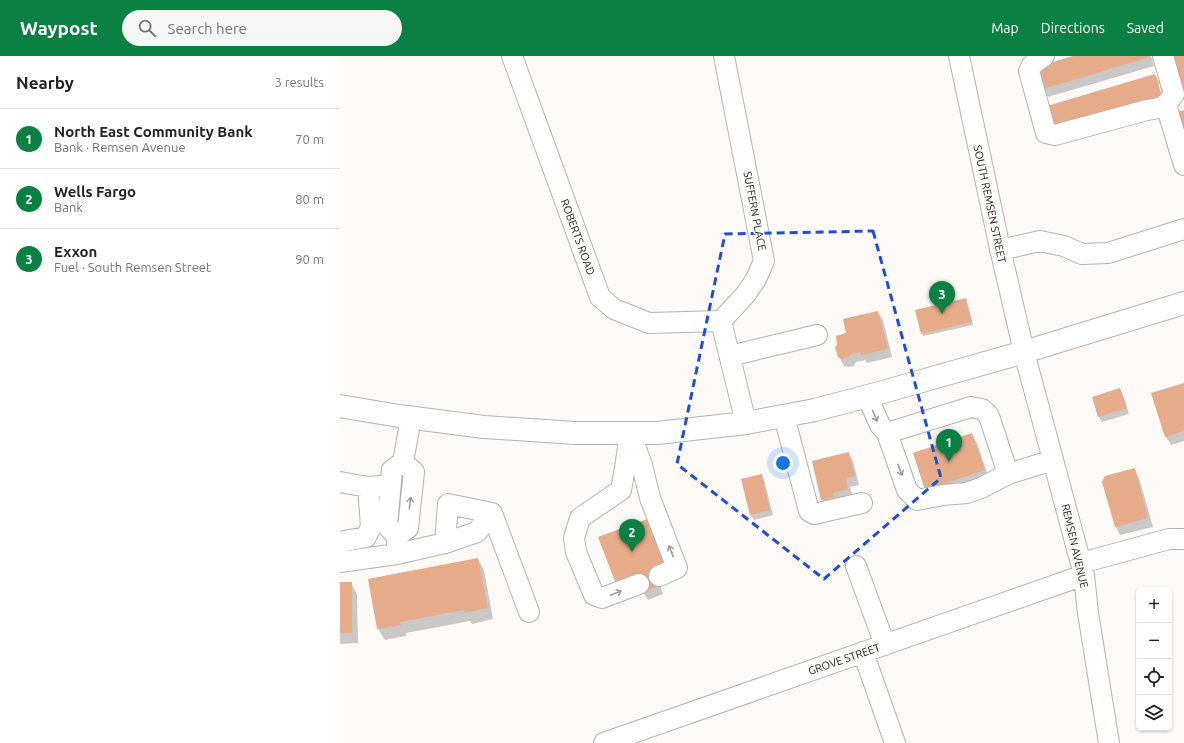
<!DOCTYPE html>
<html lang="en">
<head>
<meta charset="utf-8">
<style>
	:root { --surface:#fff; --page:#f6f6f6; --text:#222; --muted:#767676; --line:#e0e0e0; --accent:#0b8043 }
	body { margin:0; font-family:Ubuntu,sans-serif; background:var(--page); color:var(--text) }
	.controls { position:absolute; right:12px; bottom:12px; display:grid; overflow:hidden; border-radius:6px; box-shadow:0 1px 3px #0004 }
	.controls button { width:36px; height:36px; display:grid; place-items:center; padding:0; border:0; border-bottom:1px solid var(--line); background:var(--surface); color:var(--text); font:20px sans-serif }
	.you { position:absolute; left:443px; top:407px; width:14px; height:14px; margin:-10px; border:3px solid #fff; border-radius:50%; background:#1a73e8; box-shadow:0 0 0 6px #1a73e833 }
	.badge { display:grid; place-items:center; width:26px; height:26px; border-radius:50%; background:var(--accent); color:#fff; font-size:13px; font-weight:700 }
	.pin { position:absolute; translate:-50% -33px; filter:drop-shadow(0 1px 2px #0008) }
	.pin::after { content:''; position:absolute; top:21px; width:14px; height:12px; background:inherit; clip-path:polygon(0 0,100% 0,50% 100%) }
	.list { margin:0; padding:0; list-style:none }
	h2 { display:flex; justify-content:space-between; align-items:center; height:52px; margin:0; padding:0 16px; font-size:17px }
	h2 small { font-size:13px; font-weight:400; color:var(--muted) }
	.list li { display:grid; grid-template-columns:26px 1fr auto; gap:12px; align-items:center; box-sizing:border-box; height:60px; padding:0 16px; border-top:1px solid var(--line) }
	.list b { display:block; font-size:15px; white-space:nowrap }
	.list p { margin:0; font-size:13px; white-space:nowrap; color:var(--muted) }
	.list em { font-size:13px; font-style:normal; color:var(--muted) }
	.icon { flex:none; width:22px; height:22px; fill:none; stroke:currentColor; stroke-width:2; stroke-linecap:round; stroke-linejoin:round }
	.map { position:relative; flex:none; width:844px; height:687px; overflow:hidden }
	header { display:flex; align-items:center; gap:24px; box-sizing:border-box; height:56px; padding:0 20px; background:var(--accent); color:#fff }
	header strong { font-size:19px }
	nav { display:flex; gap:22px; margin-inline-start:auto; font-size:14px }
	.search { width:280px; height:36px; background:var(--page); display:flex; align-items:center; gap:10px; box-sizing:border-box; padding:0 14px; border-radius:22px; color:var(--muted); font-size:15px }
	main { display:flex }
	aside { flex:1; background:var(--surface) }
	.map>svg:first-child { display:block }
	.shadow { fill:#0003; fill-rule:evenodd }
	.building { fill:#e6ab89 }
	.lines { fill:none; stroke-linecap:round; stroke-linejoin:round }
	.minor-casing { stroke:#b5b2b0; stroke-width:22 }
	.major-casing { stroke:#b5b2b0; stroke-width:24 }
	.minor { stroke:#fff; stroke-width:20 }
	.major { stroke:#fff; stroke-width:22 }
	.oneway { stroke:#9d9c9c }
	.marked { fill:none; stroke:#1d4ed8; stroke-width:3; stroke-dasharray:8 5; stroke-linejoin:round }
	.labels { text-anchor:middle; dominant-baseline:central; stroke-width:3; stroke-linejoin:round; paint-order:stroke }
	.street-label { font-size:11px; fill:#252423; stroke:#fdfaf8 }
</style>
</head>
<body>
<header>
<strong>Waypost</strong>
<div class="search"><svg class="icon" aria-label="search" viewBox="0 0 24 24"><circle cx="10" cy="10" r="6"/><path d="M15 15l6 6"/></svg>Search here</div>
<nav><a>Map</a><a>Directions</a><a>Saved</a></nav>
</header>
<main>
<aside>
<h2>Nearby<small>3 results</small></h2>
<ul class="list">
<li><span class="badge">1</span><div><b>North East Community Bank</b><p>Bank · Remsen Avenue</p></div><em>70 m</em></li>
<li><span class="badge">2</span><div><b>Wells Fargo</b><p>Bank</p></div><em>80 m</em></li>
<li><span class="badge">3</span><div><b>Exxon</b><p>Fuel · South Remsen Street</p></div><em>90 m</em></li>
</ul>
</aside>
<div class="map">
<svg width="844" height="687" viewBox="0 0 844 687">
	<rect width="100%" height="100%" fill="#fdfaf8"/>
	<path class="shadow" d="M736 0H811L814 10 708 41 704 33Z
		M815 19 820 27 826 48 708 51ZM817 27H819L824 44 822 45Z
		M626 243 633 269 583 280 576 254Z
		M538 256 543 264 552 301 527 307 525 304 516 306 514 310 508 311 504 310 499 301 507 278Z
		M844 328V385L831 389 826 381 812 338Z
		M780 334 783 339 789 358 762 366 759 361 753 342Z
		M632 379 637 387 649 423 591 442 586 434Z
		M508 397 513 405 519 429 510 431 513 441 487 452 482 444Z
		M794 413 799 422 813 471 780 479 776 471Z
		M421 419 424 424 433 459 414 464 411 459Z
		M307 464 312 472 329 519 318 523 323 538 308 544 303 536Z
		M138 503 144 514 153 563 132 568 130 565 66 577V580L45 584 38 573Z
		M0 527H11L17 538 18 587 0 588Z"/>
	<path class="building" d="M733 0H809L810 1 703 33 696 11Z
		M831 0H844V42Z
		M815 18 822 40 714 72 707 50Z
		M844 54V93L833 57Z
		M626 242 632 266 581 278 575 254Z
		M538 255 548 293 521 299V296L511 298 509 301 502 303 498 301 495 291 497 289 496 280 506 277 503 263Z
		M844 327V375L825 381 811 337Z
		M780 332 787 352 758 361 752 341Z
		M632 377 645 414 585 434 573 397Z
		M509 396 515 420 506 422 508 433 493 437 494 441 481 444 472 405Z
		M795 412 808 462 775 471 762 426 765 420Z
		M422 418 430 454 410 459 401 423Z
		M307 463 325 510 319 530 302 536 276 528 258 481Z
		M138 502 148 552 124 557V554L60 566 61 569 37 573 28 523Z
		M0 526H12V577H0Z"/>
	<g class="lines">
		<g class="minor-casing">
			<path id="minor" d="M172 0 260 241 274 253 309 267 381 265
				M384 0 424 205 416 223 406 238 381 265 406 367
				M619 0 659 188 684 296 744 519 748 557 769 687
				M704 0 692 9 689 15 706 77 715 79 807 54C823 52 825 51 834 38L823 0
				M826 49 844 109
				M660 194 700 185 724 190 742 198 768 197 844 173
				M390 300 477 279
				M527 340 540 369 547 377 567 434 577 444 603 439 627 437 641 432 668 418 713 404
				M444 360 469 455 474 458 522 447
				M290 377 285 412 281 434 240 462 234 482 236 496 254 539 262 542 299 528
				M547 377 631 351 642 353 649 360 668 418
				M291 379 302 409 310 442 337 512 319 520
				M0 426 28 431 41 430
				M57 480 68 472 74 416 63 406
				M0 486 26 481 31 471 28 431
				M105 487 137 476 152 457
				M57 498 105 487 108 448 152 457 189 556
				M0 506 57 498V480L47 470 52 414 63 406 71 362
				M741 507 829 483H844
				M516 510 545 589
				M523 596 555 687
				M264 687 744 519"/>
		</g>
		<g class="major-casing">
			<path id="major" d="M0 350 59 360 144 371 235 377H317L406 367 475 354 543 336 684 296 844 247"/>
		</g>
		<use href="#minor" class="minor"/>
		<use href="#major" class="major"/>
	</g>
	<defs><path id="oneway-shaft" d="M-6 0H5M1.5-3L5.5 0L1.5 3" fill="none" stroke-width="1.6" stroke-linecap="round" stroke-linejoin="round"/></defs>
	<g class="oneway">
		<use href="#oneway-shaft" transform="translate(535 360) rotate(67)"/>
		<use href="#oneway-shaft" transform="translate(560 414) rotate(71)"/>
		<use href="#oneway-shaft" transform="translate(70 447) rotate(-84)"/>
		<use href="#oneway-shaft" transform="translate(331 495) rotate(-111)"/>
		<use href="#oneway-shaft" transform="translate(276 537) rotate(-22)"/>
	</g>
	<path class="marked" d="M533 175 601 422 484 523 337 408 385 178Z"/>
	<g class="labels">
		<g class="street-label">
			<text transform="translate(650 148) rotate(78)">SOUTH REMSEN STREET</text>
			<text transform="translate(415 155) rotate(79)">SUFFERN PLACE</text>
			<text transform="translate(238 181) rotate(70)">ROBERTS ROAD</text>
			<text transform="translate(735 490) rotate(77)">REMSEN AVENUE</text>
			<text transform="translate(504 603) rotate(-19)">GROVE STREET</text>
		</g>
	</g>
</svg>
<div class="controls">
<button>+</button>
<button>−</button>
<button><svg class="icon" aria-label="locate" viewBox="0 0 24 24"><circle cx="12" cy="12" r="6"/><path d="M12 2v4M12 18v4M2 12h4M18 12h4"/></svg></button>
<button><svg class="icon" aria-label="layers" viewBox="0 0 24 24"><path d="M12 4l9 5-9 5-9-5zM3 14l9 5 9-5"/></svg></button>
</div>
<div class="you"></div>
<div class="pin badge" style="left:609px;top:406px">1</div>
<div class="pin badge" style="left:292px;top:496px">2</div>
<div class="pin badge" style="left:602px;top:258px">3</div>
</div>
</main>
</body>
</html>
